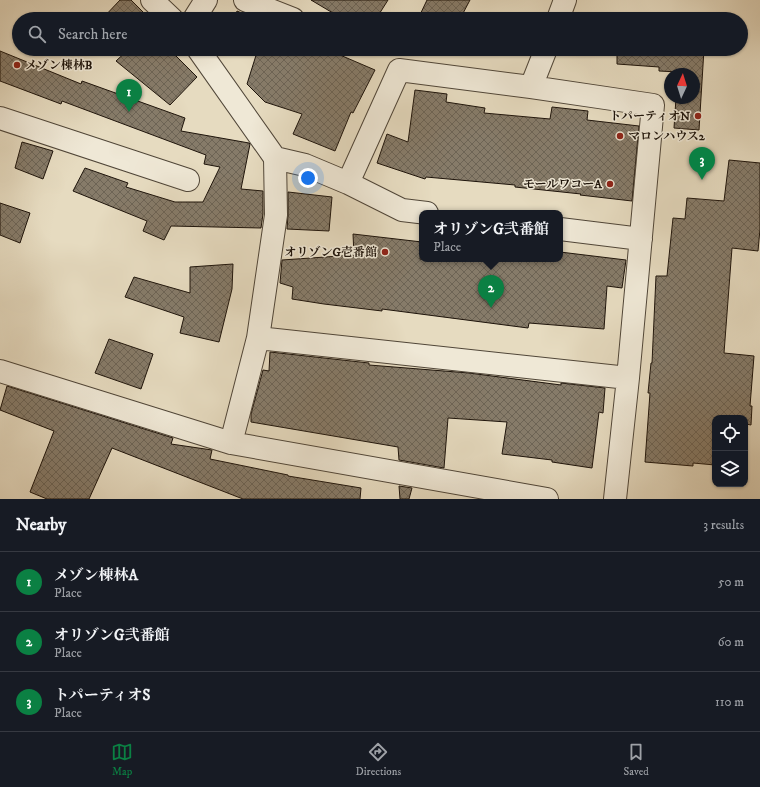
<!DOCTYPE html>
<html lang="en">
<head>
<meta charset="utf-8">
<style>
	:root { --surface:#171b24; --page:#242831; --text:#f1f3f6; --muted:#9ea1a6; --line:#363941; --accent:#0b8043 }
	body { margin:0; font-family:"IM FELL DW Pica","Noto Serif JP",serif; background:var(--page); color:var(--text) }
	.controls { position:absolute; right:12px; bottom:12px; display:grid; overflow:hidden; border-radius:8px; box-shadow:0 1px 3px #0004 }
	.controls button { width:36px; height:36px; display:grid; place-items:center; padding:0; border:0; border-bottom:1px solid var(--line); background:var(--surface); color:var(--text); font:20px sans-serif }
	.compass { position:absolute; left:664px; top:68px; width:36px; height:36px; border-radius:50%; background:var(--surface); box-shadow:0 1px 3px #0004; rotate:4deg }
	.you { position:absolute; left:308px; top:178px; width:14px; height:14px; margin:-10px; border:3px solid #fff; border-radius:50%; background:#1a73e8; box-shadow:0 0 0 6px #1a73e833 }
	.badge { display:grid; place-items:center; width:26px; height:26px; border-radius:50%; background:var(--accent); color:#fff; font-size:13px; font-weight:700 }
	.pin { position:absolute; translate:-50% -33px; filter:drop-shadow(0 1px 2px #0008) }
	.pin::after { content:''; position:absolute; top:21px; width:14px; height:12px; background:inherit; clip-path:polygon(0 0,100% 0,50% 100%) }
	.popup { position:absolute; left:419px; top:210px; width:144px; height:52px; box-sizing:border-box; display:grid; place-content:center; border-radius:8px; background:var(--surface); filter:drop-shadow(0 1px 3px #0005); font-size:13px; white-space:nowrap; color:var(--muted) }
	.popup b { font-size:15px; color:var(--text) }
	.popup::after { content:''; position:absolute; left:50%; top:100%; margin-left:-8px; border:8px solid transparent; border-top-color:var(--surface) }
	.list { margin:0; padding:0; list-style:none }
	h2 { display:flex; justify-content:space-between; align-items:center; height:52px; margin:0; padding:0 16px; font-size:17px }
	h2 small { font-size:13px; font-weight:400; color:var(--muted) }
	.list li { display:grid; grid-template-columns:26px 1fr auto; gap:12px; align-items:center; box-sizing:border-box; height:60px; padding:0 16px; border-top:1px solid var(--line) }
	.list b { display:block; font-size:15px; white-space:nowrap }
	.list p { margin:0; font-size:13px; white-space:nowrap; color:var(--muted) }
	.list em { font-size:13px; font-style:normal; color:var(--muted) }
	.icon { flex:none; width:22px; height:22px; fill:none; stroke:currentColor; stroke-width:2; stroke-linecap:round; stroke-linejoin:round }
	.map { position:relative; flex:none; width:760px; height:499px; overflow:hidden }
	.search { position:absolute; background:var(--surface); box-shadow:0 1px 3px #0004; left:12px; right:12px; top:12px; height:44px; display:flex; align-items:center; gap:10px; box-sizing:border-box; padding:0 14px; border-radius:22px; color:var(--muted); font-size:15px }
	.sheet { height:232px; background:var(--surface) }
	nav { display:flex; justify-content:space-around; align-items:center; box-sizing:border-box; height:56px; border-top:1px solid var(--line); background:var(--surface); font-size:11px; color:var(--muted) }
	nav a { display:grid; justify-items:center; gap:2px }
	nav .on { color:var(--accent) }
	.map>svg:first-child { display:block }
	.building { fill:url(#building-cross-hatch); stroke:#1e140b }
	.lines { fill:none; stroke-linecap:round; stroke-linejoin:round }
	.street-casing { stroke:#504638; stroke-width:24 }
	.street { stroke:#efe8d6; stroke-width:22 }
	.poi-dot { fill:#8f2418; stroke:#efe8d6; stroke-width:1.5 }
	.labels { text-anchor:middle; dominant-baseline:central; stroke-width:3; stroke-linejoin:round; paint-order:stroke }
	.poi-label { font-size:12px; font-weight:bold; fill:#1e140b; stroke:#efe8d6; text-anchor:end }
</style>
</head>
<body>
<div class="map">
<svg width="760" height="499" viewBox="0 0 760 499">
	<defs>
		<pattern id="building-cross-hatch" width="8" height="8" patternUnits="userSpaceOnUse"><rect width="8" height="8" fill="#867b69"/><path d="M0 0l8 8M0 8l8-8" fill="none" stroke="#6d6455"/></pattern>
	</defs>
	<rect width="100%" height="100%" fill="#e6dbc0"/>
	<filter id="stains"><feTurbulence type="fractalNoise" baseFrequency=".005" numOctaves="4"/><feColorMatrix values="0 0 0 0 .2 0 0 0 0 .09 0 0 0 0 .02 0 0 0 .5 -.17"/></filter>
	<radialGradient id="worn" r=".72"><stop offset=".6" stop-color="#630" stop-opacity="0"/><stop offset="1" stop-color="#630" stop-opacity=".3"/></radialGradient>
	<path class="building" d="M120 0H131L150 19H102Z
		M311 0H388L376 19H343Z
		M427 0H470L460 19H418Z
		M237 11 255 19H234Z
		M129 49H169L197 77 170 105 116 61Z
		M258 49H326L375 70 353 113 351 112 335 151 293 134 302 114 265 102 247 84Z
		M617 49H704L699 130 674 128 676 98H694V74H679V72L659 71V67L617 64Z
		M0 51 81 84 82 81 185 118 181 131 249 143 250 144 241 189 263 191V214L261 228 171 226 164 240 143 231 147 221 73 191 85 168 128 183 126 187 175 202H203L220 167 204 164 206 155 62 101 61 104 0 81Z
		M415 90 447 94 446 102 485 108 484 113 550 119 552 107 588 111 587 120 639 126 632 201 580 195 581 194 515 187V185L426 177 425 179 377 163 387 134 408 142Z
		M22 142 53 151 43 179 15 168Z
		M729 160 760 163V229L758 251 732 248 724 353 754 356 750 406H752L751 425 746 424 745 439V418H715V465L693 463V466L645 462 650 393H648L651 363H652L656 276H667L673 218 685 219 687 198 724 201Z
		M288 192 332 197 329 231 287 229 288 215Z
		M0 203 30 213 20 243 0 235Z
		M353 234 422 242 420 259H560V252L626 260 622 288 607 286 604 329 529 323 528 328 382 309V311L324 304 292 299 293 287 280 283 282 260 354 255Z
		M233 264 232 289 219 342 180 333 184 317 125 297 134 277 190 293V267Z
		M109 339 153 354 141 389 95 373Z
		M270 352 369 363V365L469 373 561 385V383L605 388 603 413 599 412 592 468 552 462V460L502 454 507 422 448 418 444 468 399 460 398 447 251 422V414L263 370 269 371Z
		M7 386 173 438 171 444 212 450 210 459 288 475V476L361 488 360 499H243L112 448 89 499H47L30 492 54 431 0 410Z
		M399 486 412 488 409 499H400Z"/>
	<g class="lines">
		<g class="street-casing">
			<path id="street" d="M152 0 172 19
				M245 0 293 19
				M194 19 206 0
				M558 19 565 0
				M198 49 275 158 276 215 258 338 231 443
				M531 87 546 49
				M0 118 188 180
				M275 158 305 165 348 183 402 210 427 213
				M348 183 399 70 531 87 653 105 628 378 615 499
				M560 229 641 239
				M258 338 628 378
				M0 371 231 443 547 499"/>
		</g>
		<use href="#street" class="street"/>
	</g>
	<g class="poi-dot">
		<circle cx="17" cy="65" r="4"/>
		<circle cx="698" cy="116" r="4"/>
		<circle cx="620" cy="136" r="4"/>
		<circle cx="610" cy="184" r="4"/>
		<circle cx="385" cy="252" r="4"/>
	</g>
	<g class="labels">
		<g class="poi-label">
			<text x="25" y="65" text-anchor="start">メゾン棟林B</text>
			<text x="690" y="116">トパーティオN</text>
			<text x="628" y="136" text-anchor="start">マロンハウス2</text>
			<text x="602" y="184">モールワコーA</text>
			<text x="377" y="252">オリゾンG壱番館</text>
		</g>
	</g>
	<rect width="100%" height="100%" filter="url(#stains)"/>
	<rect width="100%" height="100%" fill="url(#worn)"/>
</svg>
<div class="controls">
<button><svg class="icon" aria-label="locate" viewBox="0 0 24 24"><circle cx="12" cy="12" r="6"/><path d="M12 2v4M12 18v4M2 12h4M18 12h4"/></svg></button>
<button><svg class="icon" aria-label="layers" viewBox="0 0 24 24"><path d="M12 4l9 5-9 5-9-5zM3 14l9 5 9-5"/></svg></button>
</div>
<svg class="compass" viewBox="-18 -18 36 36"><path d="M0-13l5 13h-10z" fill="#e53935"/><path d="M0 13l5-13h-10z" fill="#9ea1a6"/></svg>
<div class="you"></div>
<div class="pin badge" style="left:129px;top:112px">1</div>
<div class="pin badge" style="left:491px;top:308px">2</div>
<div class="popup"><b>オリゾンG弐番館</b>Place</div>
<div class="pin badge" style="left:702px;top:180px">3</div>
<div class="search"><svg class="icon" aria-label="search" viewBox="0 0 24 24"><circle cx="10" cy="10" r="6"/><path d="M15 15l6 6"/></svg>Search here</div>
</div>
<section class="sheet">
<h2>Nearby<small>3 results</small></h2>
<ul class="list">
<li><span class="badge">1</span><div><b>メゾン棟林A</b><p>Place</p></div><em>50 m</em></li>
<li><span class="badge">2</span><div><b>オリゾンG弐番館</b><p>Place</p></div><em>60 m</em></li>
<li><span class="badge">3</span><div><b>トパーティオS</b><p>Place</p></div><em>110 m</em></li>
</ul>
</section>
<nav>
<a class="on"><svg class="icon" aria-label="map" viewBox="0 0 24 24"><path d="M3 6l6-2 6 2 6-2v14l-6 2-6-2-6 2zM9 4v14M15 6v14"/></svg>Map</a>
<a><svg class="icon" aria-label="directions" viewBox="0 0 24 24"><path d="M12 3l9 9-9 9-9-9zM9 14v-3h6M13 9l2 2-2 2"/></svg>Directions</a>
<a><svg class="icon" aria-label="saved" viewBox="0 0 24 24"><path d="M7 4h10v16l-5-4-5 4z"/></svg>Saved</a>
</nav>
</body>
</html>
